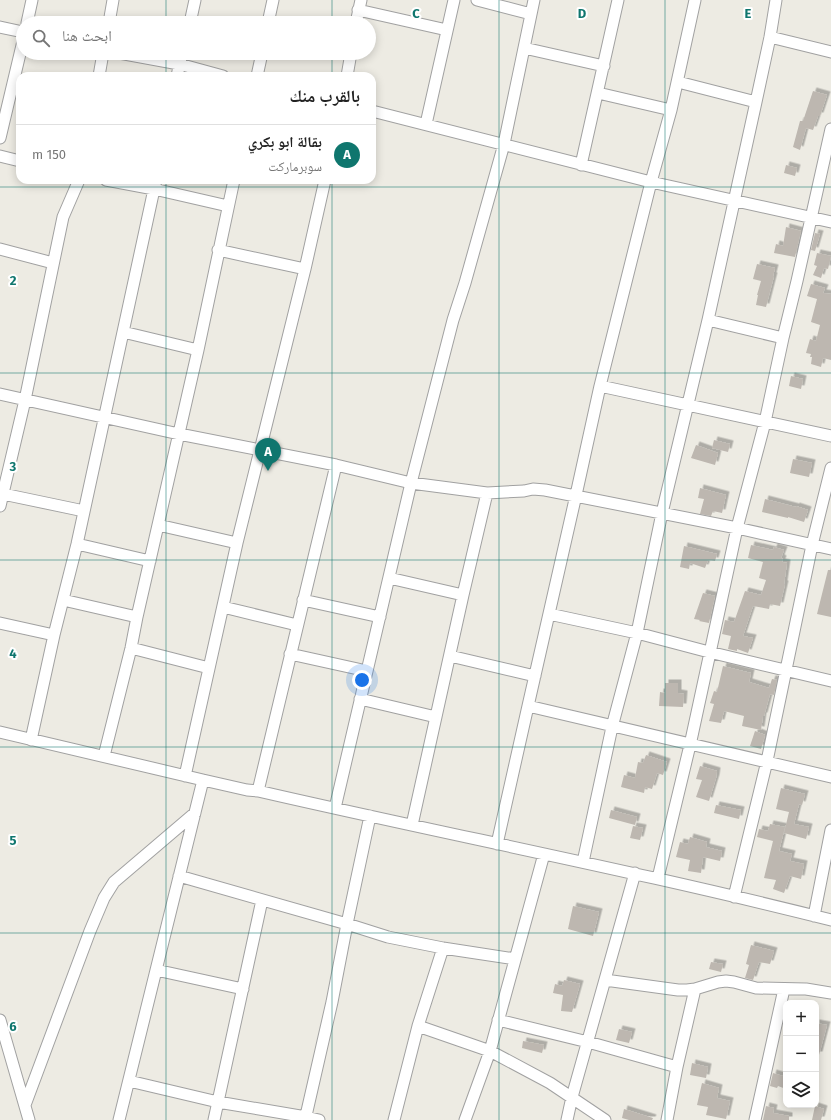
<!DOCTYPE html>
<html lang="ar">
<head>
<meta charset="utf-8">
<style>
	:root { --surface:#fff; --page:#f2f2f2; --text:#222; --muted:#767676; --line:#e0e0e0; --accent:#0f766e }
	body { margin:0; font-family:"Fira Sans","Noto Naskh Arabic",sans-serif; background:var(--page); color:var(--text); direction:rtl }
	.controls { position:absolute; right:12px; bottom:12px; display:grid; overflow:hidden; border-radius:8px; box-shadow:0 2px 10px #0003 }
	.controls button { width:36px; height:36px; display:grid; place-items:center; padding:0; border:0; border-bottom:1px solid var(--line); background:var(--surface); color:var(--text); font:20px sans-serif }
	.you { position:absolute; left:362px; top:680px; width:14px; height:14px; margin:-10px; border:3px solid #fff; border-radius:50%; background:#1a73e8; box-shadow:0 0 0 6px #1a73e833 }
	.badge { display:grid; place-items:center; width:26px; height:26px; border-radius:50%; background:var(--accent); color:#fff; font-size:13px; font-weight:700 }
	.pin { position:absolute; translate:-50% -33px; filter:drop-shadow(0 1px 2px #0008) }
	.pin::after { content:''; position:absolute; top:21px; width:14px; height:12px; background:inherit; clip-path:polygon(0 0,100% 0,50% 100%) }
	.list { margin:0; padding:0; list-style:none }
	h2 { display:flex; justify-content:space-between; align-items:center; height:52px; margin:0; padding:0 16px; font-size:17px }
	h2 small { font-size:13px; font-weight:400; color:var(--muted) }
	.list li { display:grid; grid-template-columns:26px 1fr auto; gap:12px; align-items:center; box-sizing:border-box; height:60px; padding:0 16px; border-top:1px solid var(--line) }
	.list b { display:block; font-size:15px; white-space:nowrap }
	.list p { margin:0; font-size:13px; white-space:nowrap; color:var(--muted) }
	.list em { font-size:13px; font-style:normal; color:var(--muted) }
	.icon { flex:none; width:22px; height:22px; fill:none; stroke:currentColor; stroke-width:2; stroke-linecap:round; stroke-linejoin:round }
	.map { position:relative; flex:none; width:831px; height:1120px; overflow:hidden; direction:ltr }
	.search { position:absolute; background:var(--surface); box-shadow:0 2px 10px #0003; left:16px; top:16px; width:360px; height:44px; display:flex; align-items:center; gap:10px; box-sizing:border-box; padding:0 14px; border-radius:22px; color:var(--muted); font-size:15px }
	.panel { position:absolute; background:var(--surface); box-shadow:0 2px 10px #0003; left:16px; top:72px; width:360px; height:112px; border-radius:12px; direction:rtl }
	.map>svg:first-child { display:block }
	.building { fill:#bdb7b0; filter:url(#shadow) }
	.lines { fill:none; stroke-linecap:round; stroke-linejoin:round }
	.street-casing { stroke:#a1a1a1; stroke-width:13 }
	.street { stroke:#fff; stroke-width:11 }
	.grid { fill:none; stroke:#0f766e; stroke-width:1; stroke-opacity:0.55 }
	.grid-label { font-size:13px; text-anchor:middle; font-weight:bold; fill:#0f766e; stroke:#fff; stroke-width:4; stroke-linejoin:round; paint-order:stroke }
</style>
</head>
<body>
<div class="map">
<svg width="831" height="1120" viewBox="0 0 831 1120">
	<defs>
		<filter id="shadow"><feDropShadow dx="3.5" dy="-3.5" stdDeviation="0" flood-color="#0004"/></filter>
	</defs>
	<rect width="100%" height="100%" fill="#edebe3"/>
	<path class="building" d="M813 91 827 95 820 116H818L813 130 806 128 800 150 793 147 800 121H803Z
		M786 165 797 168 795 176 784 173Z
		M786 227 801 231 795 257 774 253 776 244 783 246Z
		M815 233 820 234 815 251 811 250Z
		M817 253 831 256 828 269 824 268 821 278 813 275 817 266 814 265Z
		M757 264 775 268 773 276H774L766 307 756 305 758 295H757L761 281 753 279Z
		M811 284 825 288 823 293 831 294V360L823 358 821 367 811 364 812 357H810L811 354 806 353 810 339 816 341 820 325 811 322 817 299 807 296Z
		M791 376 803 379 801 389 789 386Z
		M714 440 730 444 728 452 712 448Z
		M696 445 718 453 715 465 691 458Z
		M793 459 812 463 809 477 790 473Z
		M700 488 726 495 722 513 713 511 711 516 700 514 704 499 698 498Z
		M765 499 796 507V506L808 510 804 522 788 517V518L762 512Z
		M751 545 773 550 774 547 784 550 781 558 783 559 782 562 787 563 784 584H785L780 606 770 604 769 609 753 606 743 636 753 638 748 653 737 649V651L728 649 731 636 722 634 725 620 734 622 745 591 761 595 766 580 759 578 763 562 748 558Z
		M684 546 717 554 715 561 708 560 705 568 690 563 689 569 680 567Z
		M828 570H831V617L817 614Z
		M703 593 715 596 709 623 699 621 700 620 694 619Z
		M723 666 751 673 749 682 769 688 772 679 777 680 774 695 770 694 764 716H763L761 730 742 726 744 716 724 711 721 723 709 721 714 704 710 703 714 691 717 692Z
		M665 683H678V693L684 694 683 707 659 706 660 692 665 693Z
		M755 731 765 735 761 749 750 746Z
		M646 755 667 762 663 775 657 773 652 789 645 787 644 793 621 787 624 775 635 778 638 762 643 763Z
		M700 766 717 771 716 778 709 801 696 797 702 780 696 779Z
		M781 788 805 794 802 805 799 804 794 824 809 827 806 839 784 833 789 812 776 809Z
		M716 805 741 810 739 819 714 813Z
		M611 810 637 817 635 825 609 818Z
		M770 824 785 827 779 851 792 854 790 861 804 864 801 879 790 876 784 893 773 889 776 880 764 878 773 841 757 837 759 829 768 831Z
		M633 826 643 828 640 840 630 838Z
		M690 837 707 842 706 847 722 851 720 861 703 857 701 873 688 871 690 860 676 857 680 842 688 844Z
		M573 906 599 912 593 936 568 929Z
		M751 945 774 951 770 964 759 962 753 980 745 978 749 965 746 964Z
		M711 962 723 964 721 972 709 969Z
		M564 980 580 984 572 1012 561 1011 563 995 553 993 555 984 562 986Z
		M816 1023 827 1025 819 1055H816Z
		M619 1029 632 1032 629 1043 616 1040Z
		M523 1041 544 1045 542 1053 522 1048Z
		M692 1063 708 1067 706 1078 690 1075Z
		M773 1073 786 1077V1089L778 1086 777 1088 770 1086Z
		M702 1083 719 1088 717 1098 730 1101 726 1119 706 1115 708 1107 697 1105Z
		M766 1106 774 1108 773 1113 789 1116V1120H763Z
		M815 1106 824 1109 821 1120H812Z
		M624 1109 653 1118 652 1120H629L622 1118Z"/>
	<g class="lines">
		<g class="street-casing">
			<path id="street" d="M477 0 531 14
				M358 10 447 30
				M27 23 32 0
				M109 23 113 0
				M190 23 195 0
				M268 23 273 0
				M356 23 361 0
				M0 27 23 32
				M770 37 831 52
				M524 48 604 66
				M119 53 179 64 223 76
				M99 76 103 53
				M177 76 182 53
				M257 76 262 53
				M347 76 351 53
				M678 82 756 102
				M598 93 671 110
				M372 111 651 182 831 222
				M426 124 454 0
				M0 138 23 41
				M0 156 20 161
				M581 165 618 0
				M106 180 154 189 228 206
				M0 249 53 263
				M218 250 305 269
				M708 320 783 338
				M123 332 198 350
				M600 386 831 436
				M0 394 179 434 336 465 411 483 487 493 524 491 533 489 545 490 737 528 831 549
				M3 494 84 511
				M0 506 25 400 63 217 79 180
				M158 525 237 543
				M77 544 150 561
				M389 578 463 595
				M63 600 137 617
				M303 600 380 617
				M223 607 297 625
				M549 614 637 633 709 652 831 681
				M0 623 54 635
				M131 648 209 668
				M290 654 367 671
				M450 656 535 676
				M360 699 436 717
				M528 706 831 777
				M0 732 203 780 247 790 258 791C449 835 641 872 831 920
				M31 740 54 635 77 544 156 180
				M104 756 131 648 137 617 198 350 234 180
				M185 776 237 543 305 269 325 180
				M258 791 336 465
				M335 808 411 483 453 320 465 283 504 144 534 0
				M412 825 463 595 487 493
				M497 844 528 706 576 495 600 386 651 182 671 110 695 0
				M583 862 612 727 637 633 662 513 708 320 756 102 770 37 776 0
				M179 876 347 924 388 937 443 948 515 959
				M658 878 690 745 737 528 765 422 783 338 797 281 831 129
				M734 897 767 761 812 545 831 468
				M814 916 831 830
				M156 970 243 989
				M605 980 678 990H687L695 989 718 982 726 981 734 982 756 988 806 989 831 993
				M0 1020 29 1120
				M498 1020 588 1042 677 1067
				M418 1026 490 1051 550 1083 605 1120
				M129 1081 218 1102 306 1117 319 1120
				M25 1105 90 931 104 898 114 882 195 813
				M119 1120 203 780
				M214 1120 262 900
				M305 1120 332 1002 347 924 370 816
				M394 1120 418 1026 443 948
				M465 1120 490 1051 544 854
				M567 1120 572 1097 635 873
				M667 1120 677 1067 695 989
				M755 1120 784 989"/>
		</g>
		<use href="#street" class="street"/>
	</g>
	<path class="grid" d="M166 0V23M332 0V23M499 0V1120M665 0V1120M166 53V76M332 53V76M166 180V1120M332 180V1120M0 187H831M0 373H831M0 560H831M0 747H831M0 933H831"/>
	<g class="grid-label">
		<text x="416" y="18">C</text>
		<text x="582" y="18">D</text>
		<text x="748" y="18">E</text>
		<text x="13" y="285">2</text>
		<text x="13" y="471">3</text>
		<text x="13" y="658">4</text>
		<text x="13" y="845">5</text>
		<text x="13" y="1031">6</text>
	</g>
</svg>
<div class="controls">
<button>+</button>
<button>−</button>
<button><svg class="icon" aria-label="layers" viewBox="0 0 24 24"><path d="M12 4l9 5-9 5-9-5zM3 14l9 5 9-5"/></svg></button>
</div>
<div class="you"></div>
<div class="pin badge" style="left:268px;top:471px">A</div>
<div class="search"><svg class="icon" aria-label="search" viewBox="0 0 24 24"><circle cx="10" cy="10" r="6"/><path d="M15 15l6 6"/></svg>ابحث هنا</div>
<section class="panel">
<h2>بالقرب منك<small></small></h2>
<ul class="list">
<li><span class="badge">A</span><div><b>بقالة ابو بكري</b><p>سوبرماركت</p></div><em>150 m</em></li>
</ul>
</section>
</div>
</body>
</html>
